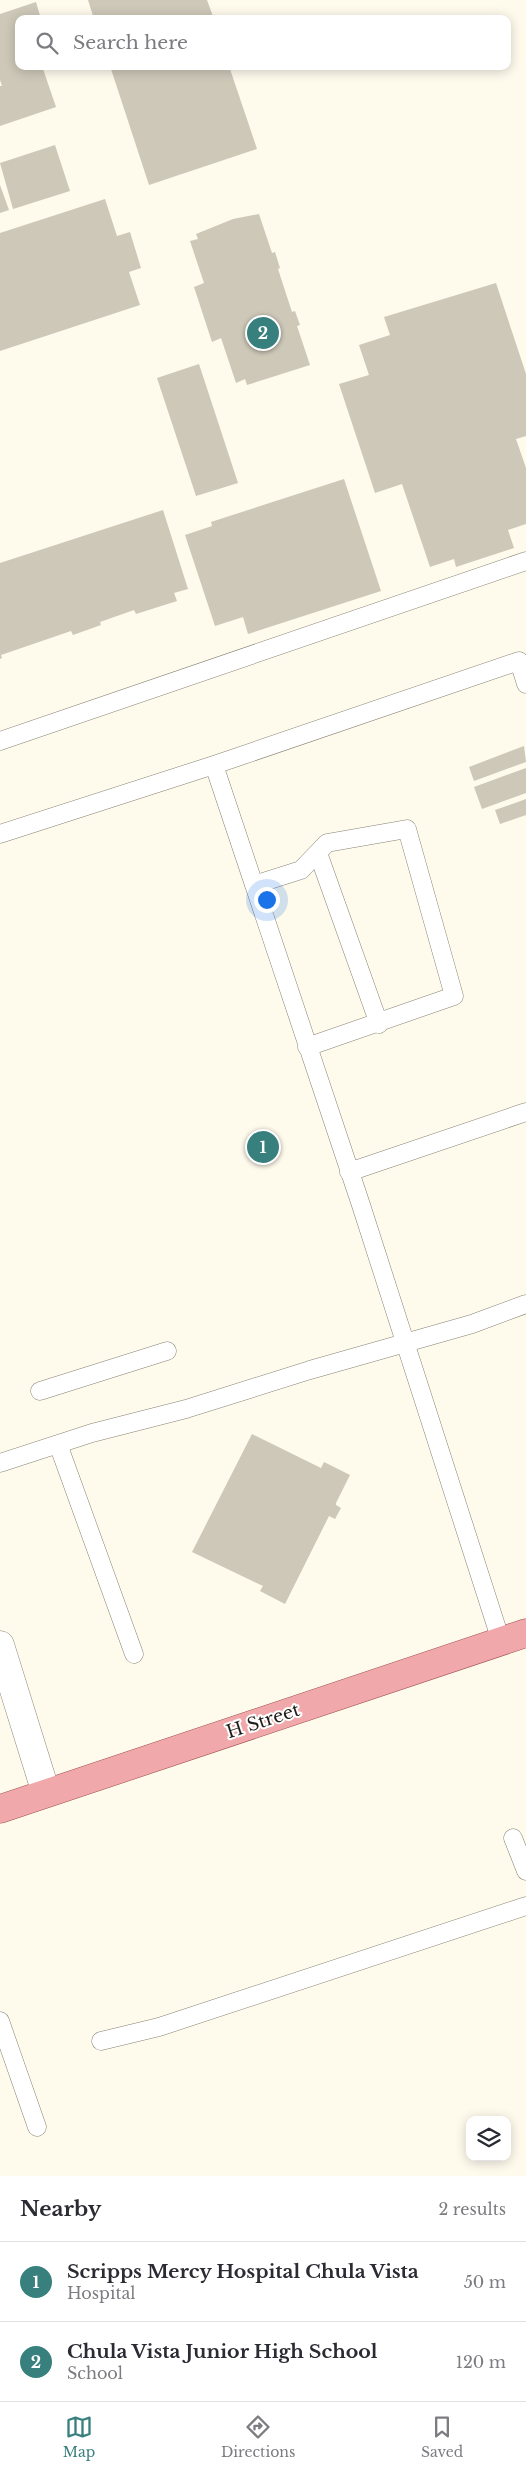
<!DOCTYPE html>
<html lang="en">
<head>
<meta charset="utf-8">
<style>
	:root { --surface:#fff; --page:#f7f7f7; --text:#2b2b33; --muted:#7c7c81; --line:#e1e1e2; --accent:#38807e }
	body { margin:0; font-family:"Libre Baskerville",serif; background:var(--page); color:var(--text) }
	.controls { position:absolute; right:15px; bottom:15px; display:grid; overflow:hidden; border-radius:10px; box-shadow:0 2px 12px #0003 }
	.controls button { width:45px; height:45px; display:grid; place-items:center; padding:0; border:0; border-bottom:1px solid var(--line); background:var(--surface); color:var(--text); font:25px sans-serif }
	.you { position:absolute; left:266px; top:899px; width:18px; height:18px; margin:-12px; border:4px solid #fff; border-radius:50%; background:#1a73e8; box-shadow:0 0 0 8px #1a73e833 }
	.badge { display:grid; place-items:center; width:32px; height:32px; border-radius:50%; background:var(--accent); color:#fff; font-size:16px; font-weight:700 }
	.pin { position:absolute; translate:-50% -50%; border:2px solid #fff; box-shadow:0 1px 5px #0006 }
	.list { margin:0; padding:0; list-style:none }
	h2 { display:flex; justify-content:space-between; align-items:center; height:65px; margin:0; padding:0 20px; font-size:21px }
	h2 small { font-size:16px; font-weight:400; color:var(--muted) }
	.list li { display:grid; grid-template-columns:32px 1fr auto; gap:15px; align-items:center; box-sizing:border-box; height:80px; padding:0 20px; border-top:1px solid var(--line) }
	.list b { display:block; font-size:19px; white-space:nowrap }
	.list p { margin:0; font-size:16px; white-space:nowrap; color:var(--muted) }
	.list em { font-size:16px; font-style:normal; color:var(--muted) }
	.icon { flex:none; width:28px; height:28px; fill:none; stroke:currentColor; stroke-width:2; stroke-linecap:round; stroke-linejoin:round }
	.map { position:relative; flex:none; width:526px; height:2176px; overflow:hidden }
	.search { position:absolute; background:var(--surface); box-shadow:0 2px 12px #0003; left:15px; right:15px; top:15px; height:55px; display:flex; align-items:center; gap:12px; box-sizing:border-box; padding:0 18px; border-radius:10px; color:var(--muted); font-size:19px }
	.sheet { height:225px; background:var(--surface) }
	nav { display:flex; justify-content:space-around; align-items:center; box-sizing:border-box; height:70px; border-top:1px solid var(--line); background:var(--surface); font-size:14px; color:var(--muted) }
	nav a { display:grid; justify-items:center; gap:2px }
	nav .on { color:var(--accent) }
	.map>svg:first-child { display:block }
	.building { fill:#cdc8b8 }
	.lines { fill:none; stroke-linecap:round; stroke-linejoin:round }
	.lane-casing { stroke:#888374; stroke-width:19 }
	.secondary-casing { stroke:#888374; stroke-width:29 }
	.primary-casing { stroke:#a15252; stroke-width:29 }
	.lane { stroke:#fff; stroke-width:18 }
	.secondary { stroke:#fff; stroke-width:28 }
	.primary { stroke:#f0a8aa; stroke-width:28 }
	.labels { text-anchor:middle; dominant-baseline:central; stroke-width:4; stroke-linejoin:round; paint-order:stroke }
	.street-label { font-size:18px; fill:#201e18; stroke:#fff }
</style>
</head>
<body>
<div class="map">
<svg width="526" height="2176" viewBox="0 0 526 2176">
	<rect width="100%" height="100%" fill="#fefaec"/>
	<path class="building" d="M88 0H207L214 19H94Z
		M36 2 41 19H19V66H42L56 107 0 126V86H2L0 80V14Z
		M110 66H229L257 149 149 185Z
		M55 145 70 191 13 209 0 163Z
		M0 185 9 210 0 213Z
		M105 199 117 236 130 232 141 268 129 272 140 305 0 351V233Z
		M259 214 272 253 275 252 280 268 278 269 292 312 295 311 300 325 297 326 310 365 247 385 245 379 236 383 221 338 212 342 194 287 204 283 190 241 198 239 196 234 233 219Z
		M496 283 526 374V436L516 439 526 468V524L508 530 514 548 456 567 454 559 430 567 402 484 375 493 339 384 369 375 359 345 390 335 384 317Z
		M199 364 238 483 196 496 157 378Z
		M344 479 381 591 248 634 243 617 215 626 185 535 212 526 211 522Z
		M163 510 188 589 174 593 177 601 136 614 134 610 100 622 101 625 73 635 71 631 1 655 2 658 0 659V563Z
		M524 746 526 762 474 781 469 767Z
		M526 768V793L482 809 474 787Z
		M526 799V815L500 824 495 810Z
		M252 1434 321 1468 324 1462 350 1475 336 1503V1505L341 1508 335 1519 329 1516 285 1604 260 1591 263 1586 192 1552Z"/>
	<g class="lines">
		<g class="lane-casing">
			<path id="lane" d="M0 741 526 561
				M0 834 214 765
				M318 853 379 1024
				M254 885 301 870 327 843 407 829 454 996 307 1047
				M349 1172 526 1112
				M40 1391 167 1351
				M58 1444 134 1654
				M0 1463 92 1433 186 1409 310 1370 472 1324 526 1304
				M501 1641 361 1205 214 765 519 661 526 684
				M513 1838 526 1871
				M0 2021 37 2127
				M101 2041 159 2027 526 1906"/>
		</g>
		<g class="secondary-casing">
			<path id="secondary" d="M0 1645 46 1793"/>
		</g>
		<g class="primary-casing">
			<path id="primary" d="M0 1809 526 1633"/>
		</g>
		<use href="#lane" class="lane"/>
		<use href="#secondary" class="secondary"/>
		<use href="#primary" class="primary"/>
	</g>
	<g class="labels">
		<g class="street-label">
			<text transform="translate(263 1721) rotate(-18)">H Street</text>
		</g>
	</g>
</svg>
<div class="controls">
<button><svg class="icon" aria-label="layers" viewBox="0 0 24 24"><path d="M12 4l9 5-9 5-9-5zM3 14l9 5 9-5"/></svg></button>
</div>
<div class="you"></div>
<div class="pin badge" style="left:263px;top:1147px">1</div>
<div class="pin badge" style="left:263px;top:333px">2</div>
<div class="search"><svg class="icon" aria-label="search" viewBox="0 0 24 24"><circle cx="10" cy="10" r="6"/><path d="M15 15l6 6"/></svg>Search here</div>
</div>
<section class="sheet">
<h2>Nearby<small>2 results</small></h2>
<ul class="list">
<li><span class="badge">1</span><div><b>Scripps Mercy Hospital Chula Vista</b><p>Hospital</p></div><em>50 m</em></li>
<li><span class="badge">2</span><div><b>Chula Vista Junior High School</b><p>School</p></div><em>120 m</em></li>
</ul>
</section>
<nav>
<a class="on"><svg class="icon" aria-label="map" viewBox="0 0 24 24"><path d="M3 6l6-2 6 2 6-2v14l-6 2-6-2-6 2zM9 4v14M15 6v14"/></svg>Map</a>
<a><svg class="icon" aria-label="directions" viewBox="0 0 24 24"><path d="M12 3l9 9-9 9-9-9zM9 14v-3h6M13 9l2 2-2 2"/></svg>Directions</a>
<a><svg class="icon" aria-label="saved" viewBox="0 0 24 24"><path d="M7 4h10v16l-5-4-5 4z"/></svg>Saved</a>
</nav>
</body>
</html>
